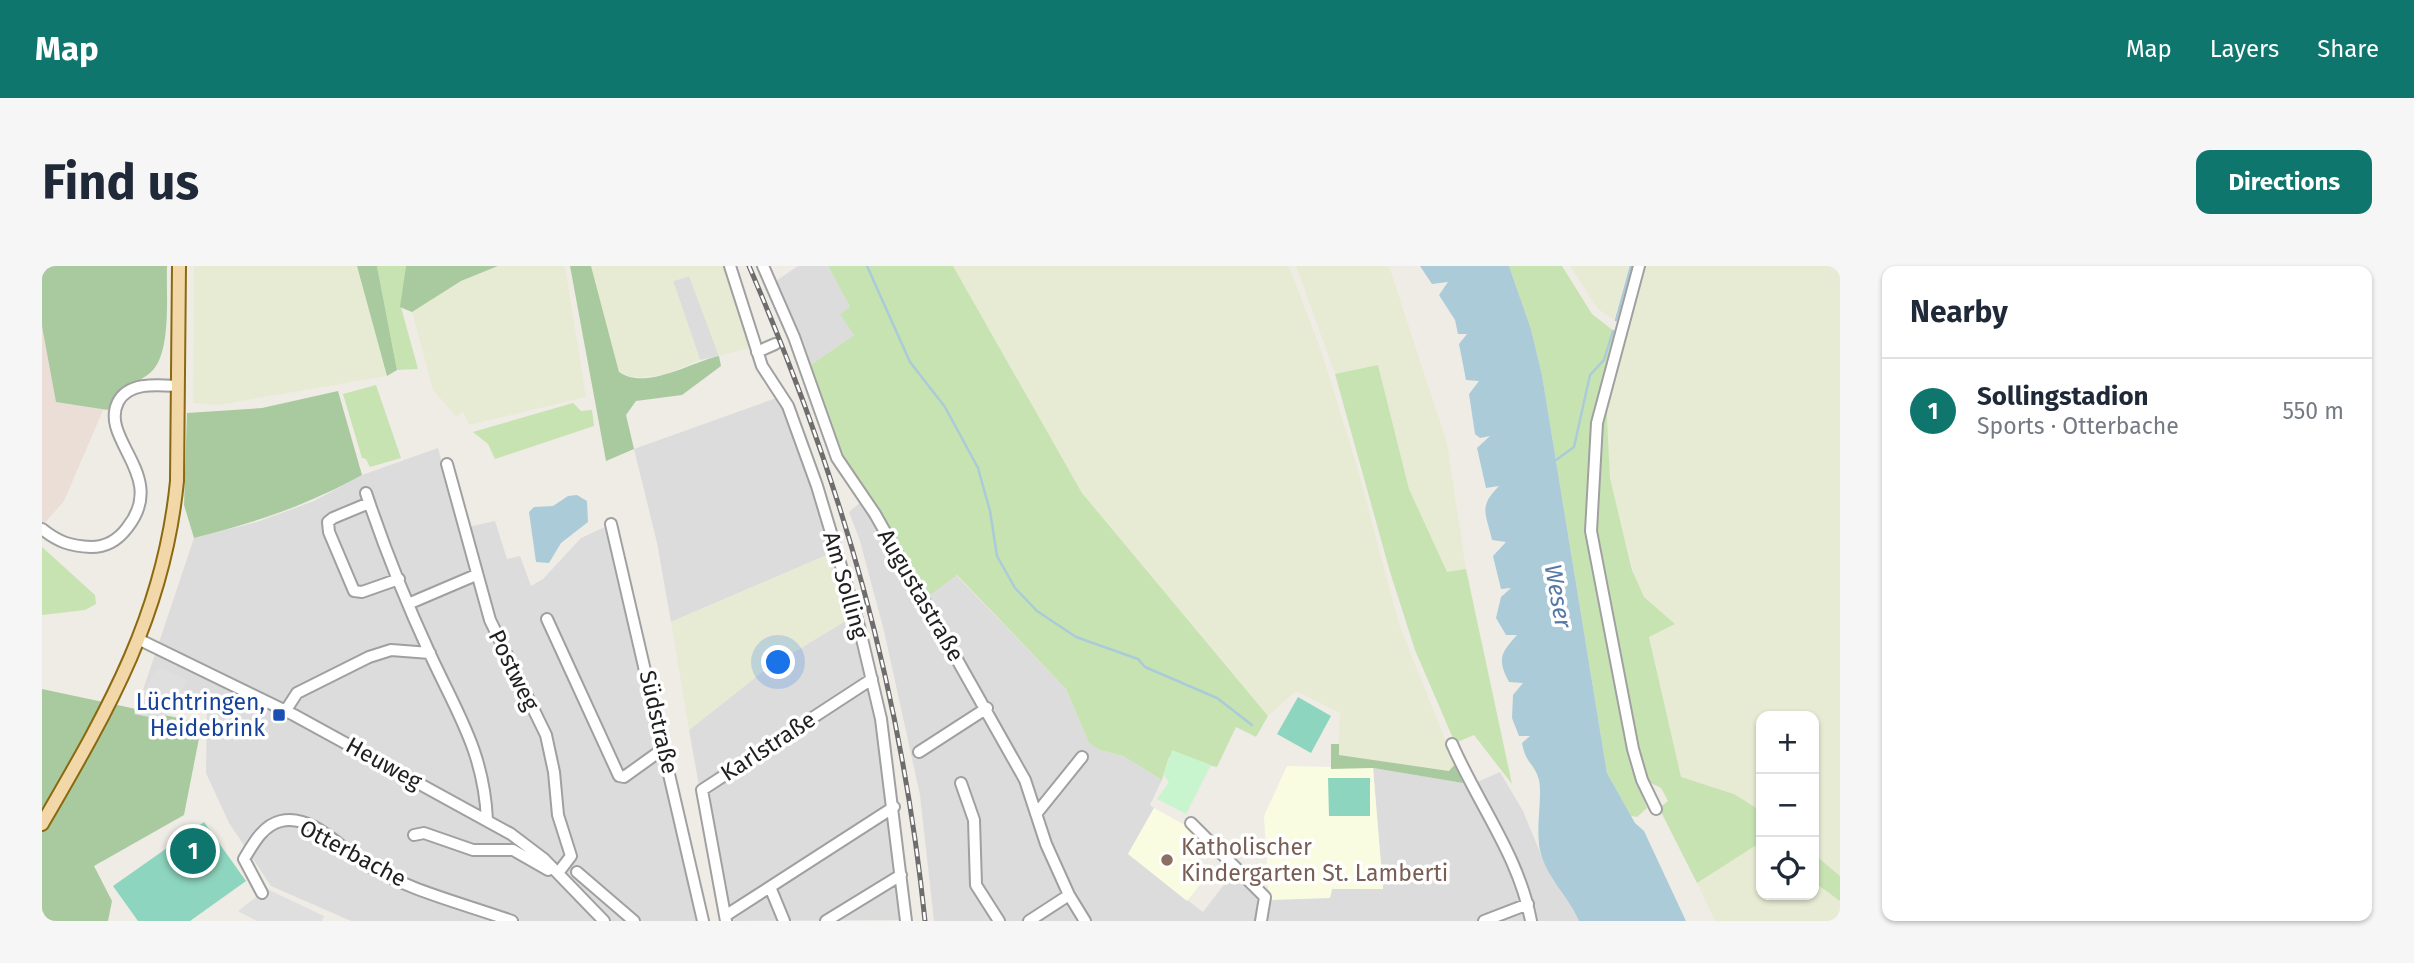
<!DOCTYPE html>
<html lang="en">
<head>
<meta charset="utf-8">
<style>
	:root { --surface:#fff; --page:#f6f6f7; --text:#1f2937; --muted:#747a83; --line:#e0e1e3; --accent:#0f766e }
	body { margin:0; font-family:"Fira Sans",sans-serif; background:var(--page); color:var(--text) }
	.controls { position:absolute; right:21px; bottom:21px; display:grid; overflow:hidden; border-radius:14px; box-shadow:0 2px 5px #0004 }
	.controls button { width:63px; height:63px; display:grid; place-items:center; padding:0; border:0; border-bottom:2px solid var(--line); background:var(--surface); color:var(--text); font:35px sans-serif }
	.you { position:absolute; left:737px; top:397px; width:24px; height:24px; margin:-18px; border:5px solid #fff; border-radius:50%; background:#1a73e8; box-shadow:0 0 0 10px #1a73e833 }
	.badge { display:grid; place-items:center; width:46px; height:46px; border-radius:50%; background:var(--accent); color:#fff; font-size:23px; font-weight:700 }
	.pin { position:absolute; translate:-50% -50%; border:4px solid #fff; box-shadow:0 2px 7px #0006 }
	.list { margin:0; padding:0; list-style:none }
	h2 { display:flex; justify-content:space-between; align-items:center; height:91px; margin:0; padding:0 28px; font-size:30px }
	h2 small { font-size:23px; font-weight:400; color:var(--muted) }
	.list li { display:grid; grid-template-columns:46px 1fr auto; gap:21px; align-items:center; box-sizing:border-box; height:105px; padding:0 28px; border-top:2px solid var(--line) }
	.list b { display:block; font-size:26px; white-space:nowrap }
	.list p { margin:0; font-size:23px; white-space:nowrap; color:var(--muted) }
	.list em { font-size:23px; font-style:normal; color:var(--muted) }
	.icon { flex:none; width:38px; height:38px; fill:none; stroke:currentColor; stroke-width:2; stroke-linecap:round; stroke-linejoin:round }
	.map { position:relative; flex:none; width:1798px; height:655px; overflow:hidden; border-radius:14px }
	header { display:flex; align-items:center; gap:42px; box-sizing:border-box; height:98px; padding:0 35px; background:var(--accent); color:#fff }
	header strong { font-size:33px }
	nav { display:flex; gap:38px; margin-inline-start:auto; font-size:24px }
	.intro { display:flex; align-items:center; justify-content:space-between; box-sizing:border-box; height:168px; padding:0 42px }
	h1 { margin:0; font-size:49px }
	.button { padding:18px 32px; border-radius:14px; background:var(--accent); color:#fff; font-size:24px; font-weight:700 }
	main { display:flex; gap:42px; padding:0 42px }
	aside { flex:1; background:var(--surface); border-radius:14px; box-shadow:0 2px 5px #0004 }
	.map>svg:first-child { display:block }
	.residential { fill:#dddcdc }
	.education { fill:#fafce2 }
	.military { fill:#ebded7 }
	.farmland { fill:#e8ebd4 }
	.grass { fill:#c7e3b2 }
	.forest { fill:#a9ca9f }
	.park { fill:#c8f4ce }
	.pitch { fill:#8dd5be }
	.parking { fill:#dfdfdf }
	.water { fill:#abcbd8 }
	.lines { fill:none; stroke-linecap:round; stroke-linejoin:round }
	.stream { stroke:#abcbd8; stroke-width:2.5 }
	.minor-casing { stroke:#a0a0a0; stroke-width:14 }
	.major-casing { stroke:#8a6910; stroke-width:16 }
	.minor { stroke:#fff; stroke-width:10 }
	.major { stroke:#f2d7a8; stroke-width:12 }
	.rail-casing { stroke:#6d6d6d; stroke-width:5 }
	.rail { stroke:#fff; stroke-width:2.5; stroke-dasharray:8; stroke-linecap:butt }
	.transit-dot { fill:#1a4fb4; stroke:#fff; stroke-width:2.5 }
	.education-dot { fill:#8d6e63; stroke:#fff; stroke-width:2.5 }
	.labels { text-anchor:middle; dominant-baseline:central; stroke-width:7; stroke-linejoin:round; paint-order:stroke }
	.street-label { font-size:23px; fill:#1f1f1f; stroke:#fff }
	.transit-label { font-size:23px; fill:#164399; stroke:#fff; text-anchor:end }
	.education-label { font-size:23px; fill:#785e54; stroke:#fff; text-anchor:start }
	.water-label { font-size:24px; font-style:italic; fill:#5578a5; stroke:#fff }
</style>
</head>
<body>
<header>
<strong>Map</strong>
<nav><a>Map</a><a>Layers</a><a>Share</a></nav>
</header>
<div class="intro"><h1>Find us</h1><a class="button">Directions</a></div>
<main>
<div class="map">
<svg width="1798" height="655" viewBox="0 0 1798 655">
	<rect width="100%" height="100%" fill="#efece6"/>
	<path class="residential" d="M756 0H786L808 41 812 69 767 100 734 15Z
		M648 10 677 90 658 94 631 15Z
		M737 131 759 182 792 286 629 356 615 277 592 183Z
		M396 182 417 263 453 255 465 293 478 290 489 320 501 313 539 272 565 260 654 655H309L229 620 187 557 164 507 165 442 101 424 152 272 215 256 272 235 320 209Z
		M819 236 878 335 914 309 1024 423 1047 477 1057 484 1081 490 1120 514 1108 539 1112 542 1086 588 1161 646 1191 607 1217 632H1288L1290 623H1341L1331 502 1421 517 1424 521 1458 506 1481 545 1505 603 1529 636 1537 655H892L878 529 842 365 818 275 807 246Z
		M810 351 829 424 843 506 859 654 688 655 657 520 647 464 724 403Z"/>
	<path class="education" d="M1245 500 1331 502 1341 623H1290L1288 632 1227 634 1222 550Z
		M1112 542 1150 563 1152 567 1143 578 1148 585H1153L1159 600 1168 606 1145 635 1086 588Z"/>
	<path class="military" d="M0 0 68 128 22 235 0 260Z"/>
	<path class="farmland" d="M152 0H315L345 110 176 139 151 137Z
		M456 0H523L544 131 427 159 421 146 414 151 391 124 370 46 419 15Z
		M549 0H685L711 81 677 90 647 10 631 15 658 94 622 109 586 112 577 106Z
		M911 0H1247L1279 84 1315 200 1357 358 1413 498 1407 505 1296 489 1298 447 1254 425 1226 450 1040 227Z
		M1254 0H1347L1405 177 1424 303 1405 307 1367 223 1336 100 1293 108Z
		M1528 0H1587L1572 54 1556 43Z
		M1604 0H1798V610L1772 588V450H1719V545L1692 528 1639 511 1607 370 1632 357 1602 331 1595 321 1568 212 1565 185 1564 132Z
		M792 286 810 351 724 403 647 464 629 356Z
		M1717 575 1719 629H1772V616L1798 635V655H1673L1655 617Z"/>
	<path class="grass" d="M335 0H364L359 41 376 103 355 104Z
		M786 0H911L1040 227 1226 450 1214 471 1194 461 1175 501 1127 491 1120 514 1081 490 1057 484 1047 477 1024 423 915 309 888 329 799 189 767 100 812 69 798 48 808 41Z
		M1467 0H1520L1550 48 1573 66 1549 157 1545 264 1595 515 1605 542 1595 551 1589 550 1565 507 1500 109 1489 63Z
		M1336 99 1367 223 1405 306 1424 303 1470 518 1432 469 1413 477 1373 384 1348 306 1293 108Z
		M334 119 359 192 328 201 324 193 320 192 301 128Z
		M1564 132 1568 212 1590 304 1602 331 1633 358 1607 371 1639 511 1692 528 1719 545V576L1655 617 1617 542 1626 535 1619 522 1605 515 1598 496 1553 264 1556 170Z
		M531 137 539 145 550 144 552 160 453 193 446 178 431 166Z
		M0 281 53 329 54 338 43 344 0 349Z
		M1772 588 1798 610V635L1772 616Z"/>
	<path class="forest" d="M0 0H125C124 27 130 88 109 106 90 123 77 115 66 144L14 136 0 60Z
		M315 0H335L355 104 345 110Z
		M364 0H456L419 15 370 46 358 41Z
		M528 0H549L577 106C604 125 649 96 677 90L679 100 640 129 594 135 584 149 592 183 564 195Z
		M296 125 320 209C263 240 215 256 152 272L142 239 145 147 220 142Z
		M0 423 160 457 142 549 52 600 70 635 66 655H0Z
		M1289 478H1297V489L1407 505 1413 498 1421 517 1331 502 1289 503Z"/>
	<path class="park" d="M1130 484 1169 499 1144 548 1115 533 1127 516 1122 509Z"/>
	<path class="pitch" d="M1256 431 1289 450 1269 487 1235 468Z
		M1286 512H1328V550H1287Z
		M162 556 204 615 148 655H96L71 620Z"/>
	<path class="parking" d="M120 402 145 414 130 446 117 453 92 448 112 406Z
		M225 623 282 650 280 655H215L196 645Z"/>
	<path class="water" d="M1378 0H1467L1489 63 1500 109 1565 507 1593 557 1602 565 1644 655H1537C1527 631 1506 613 1499 588 1492 566 1502 525 1496 511 1491 496 1484 498 1480 477L1488 470H1477L1470 452 1471 429 1481 417 1467 416C1454 392 1460 386 1475 369H1464L1454 352 1459 331 1469 322 1459 323 1451 290 1464 276 1450 274C1444 247 1436 241 1457 220L1444 222 1435 182 1448 170 1438 172 1433 168 1427 128 1437 115 1424 114 1417 78 1425 68H1416L1413 54 1397 29 1406 16 1390 18Z
		M535 229 545 235 546 256 519 277 507 297 494 296 487 246 492 241 511 240 526 230Z"/>
	<g class="lines">
		<path class="stream" d="M825 0 868 96 903 141 936 202 948 245 955 290 973 322 995 345 1034 371 1096 393 1103 401 1175 432 1210 459
			M1574 54 1589 0
			M1514 194 1532 181 1548 109 1562 94 1571 65"/>
		<g class="minor-casing">
			<path id="minor" d="M688 0 720 100 746 140 775 220 817 360 839 453 864 655
				M721 0 752 71 795 192 833 248 983 514 1004 578 1027 629 1043 655
				M1597 0 1555 157 1549 265 1591 483 1600 514 1614 543
				M715 86 733 78
				M405 198 448 354 504 469 512 506 516 549 529 590 516 607
				M324 227C342 281 364 336 388 388 415 447 442 486 445 554
				M327 237 291 252 286 256 287 266 312 325 320 326 357 313
				M569 258 661 655
				M0 263C16 276 28 280 49 281 65 281 76 274 85 262 127 210 57 174 76 136 87 115 117 119 136 120
				M366 338 434 309
				M505 353 577 510 582 511 614 488 623 485
				M98 374 252 449 469 568 502 593 562 655
				M244 444 255 427 327 391 349 384 388 387
				M1410 478C1436 538 1477 590 1489 655
				M877 486 945 442
				M919 517 932 554 934 619 957 655
				M994 548 1040 491
				M1149 557 1223 631 1219 655
				M372 569 382 567 431 584H471L506 604 510 601
				M535 606 592 655
				M728 621 742 655
				M220 627 202 593C211 578 221 559 239 555 269 548 297 580 319 595 363 624 420 637 470 655
				M683 650 852 541
				M684 655 660 524 830 413
				M784 655 859 609
				M987 655 1027 629
				M1442 655 1486 638"/>
		</g>
		<g class="major-casing">
			<path id="major" d="M0 558C66 444 122 349 135 215L137 0"/>
		</g>
		<use href="#minor" class="minor"/>
		<use href="#major" class="major"/>
		<g class="rail-casing">
			<path id="rail" d="M707 0C800 216 859 421 883 655"/>
		</g>
		<use href="#rail" class="rail"/>
	</g>
	<rect class="transit-dot" x="230" y="442" width="14" height="14" rx="3.5"/>
	<circle class="education-dot" cx="1125" cy="594" r="7"/>
	<g class="labels">
		<g class="street-label">
			<text transform="translate(804 319) rotate(74)">Am Solling</text>
			<text transform="translate(879 329) rotate(60)">Augustastraße</text>
			<text transform="translate(472 404) rotate(64)">Postweg</text>
			<text transform="translate(617 456) rotate(77)">Südstraße</text>
			<text transform="translate(726 480) rotate(-33)">Karlstraße</text>
			<text transform="translate(342 497) rotate(29)">Heuweg</text>
			<text transform="translate(311 587) rotate(28)">Otterbache</text>
		</g>
		<g class="transit-label">
			<text x="223" y="436">Lüchtringen,<tspan x="223" dy="26">Heidebrink</tspan></text>
		</g>
		<g class="education-label">
			<text x="1139" y="581">Katholischer<tspan x="1139" dy="26">Kindergarten St. Lamberti</tspan></text>
		</g>
		<g class="water-label">
			<text transform="translate(1516 330) rotate(80)">Weser</text>
		</g>
	</g>
</svg>
<div class="controls">
<button>+</button>
<button>−</button>
<button><svg class="icon" aria-label="locate" viewBox="0 0 24 24"><circle cx="12" cy="12" r="6"/><path d="M12 2v4M12 18v4M2 12h4M18 12h4"/></svg></button>
</div>
<div class="you"></div>
<div class="pin badge" style="left:151px;top:585px">1</div>
</div>
<aside>
<h2>Nearby<small></small></h2>
<ul class="list">
<li><span class="badge">1</span><div><b>Sollingstadion</b><p>Sports · Otterbache</p></div><em>550 m</em></li>
</ul>
</aside>
</main>
</body>
</html>
